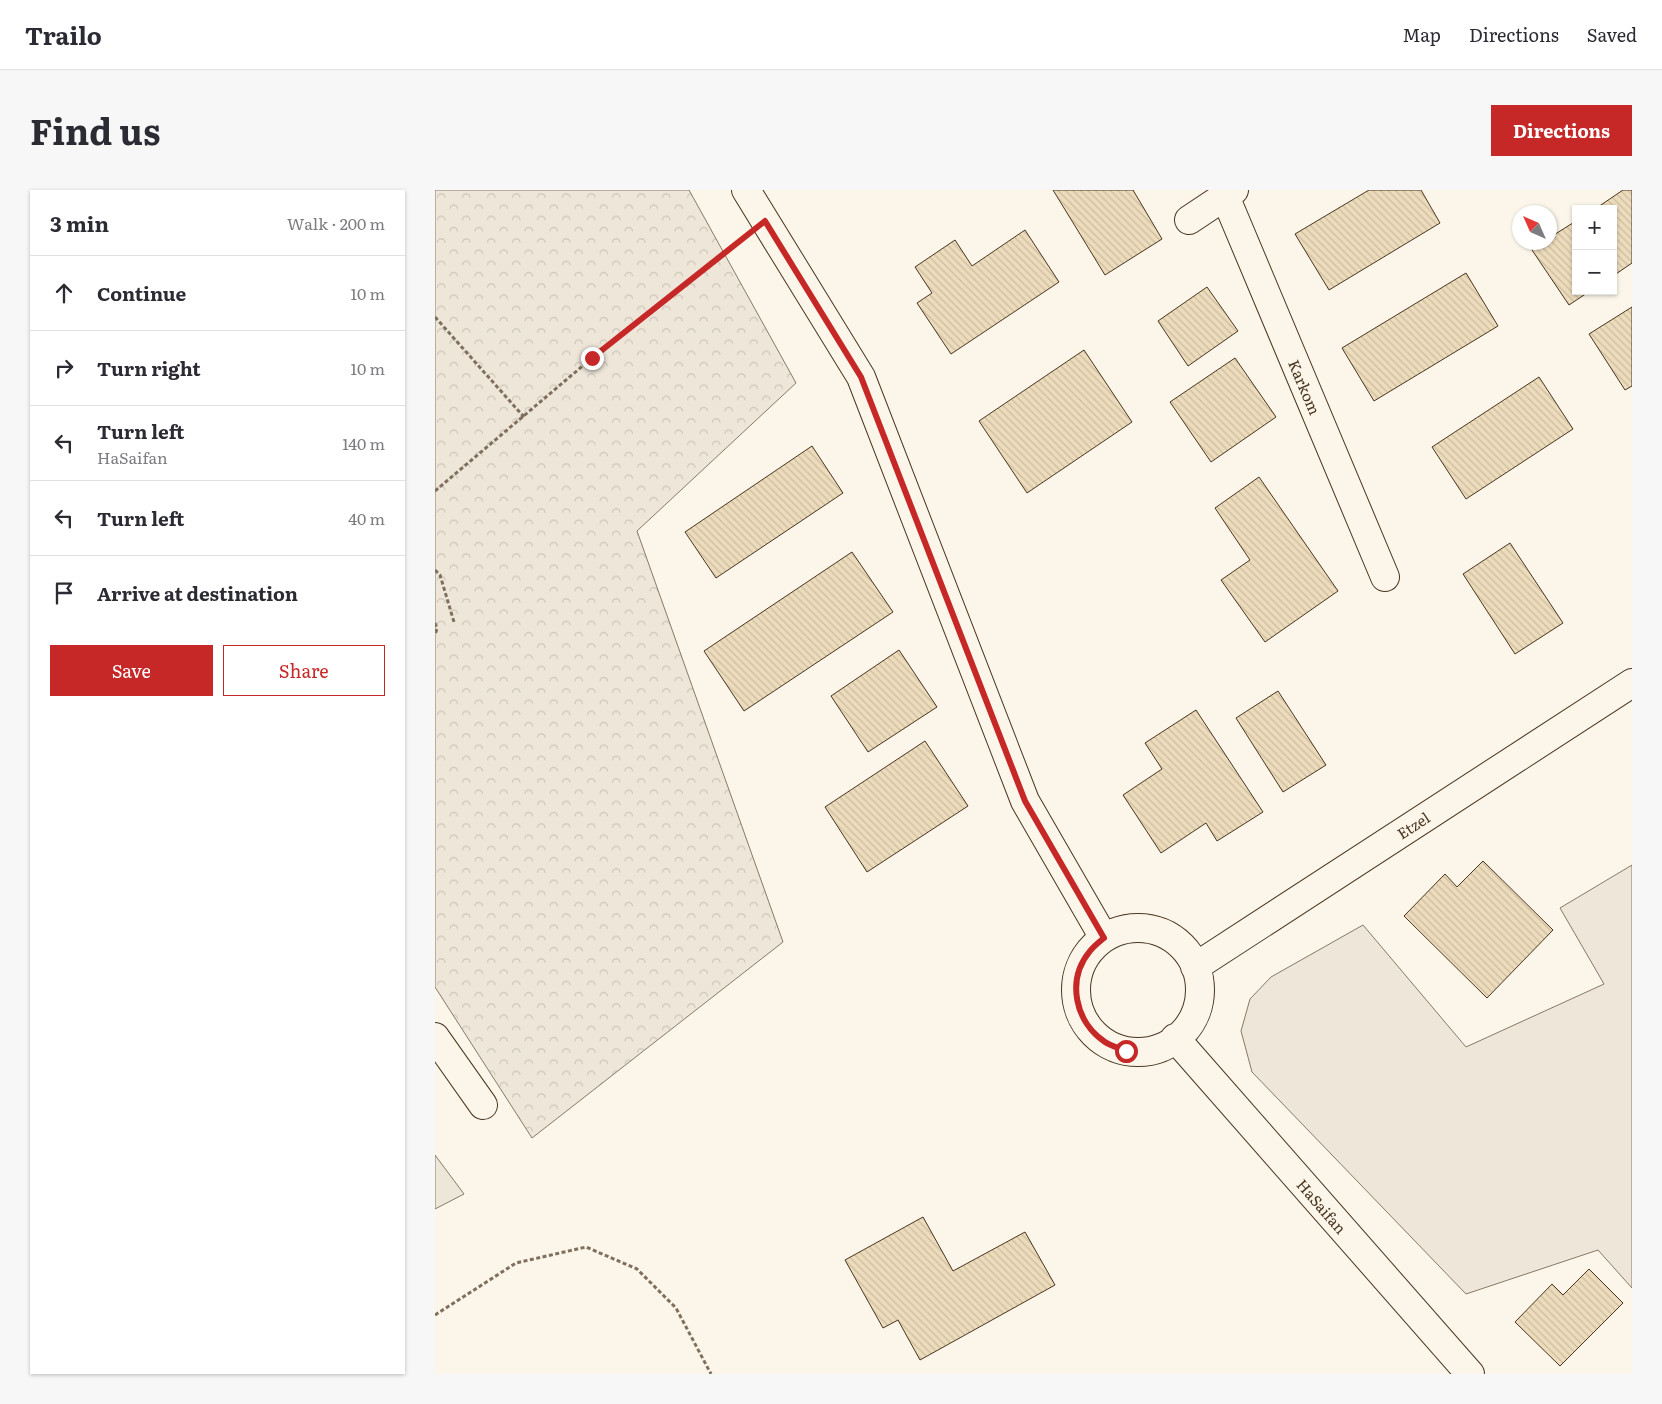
<!DOCTYPE html>
<html lang="en">
<head>
<meta charset="utf-8">
<style>
	:root { --surface:#fff; --page:#f7f7f7; --text:#2b2b33; --muted:#7c7c81; --line:#e1e1e2; --accent:#c62828 }
	body { margin:0; font-family:Literata,serif; background:var(--page); color:var(--text) }
	.controls { position:absolute; right:15px; top:15px; display:grid; overflow:hidden; border-radius:0px; box-shadow:0 1px 4px #0004 }
	.controls button { width:45px; height:45px; display:grid; place-items:center; padding:0; border:0; border-bottom:1px solid var(--line); background:var(--surface); color:var(--text); font:25px sans-serif }
	.compass { position:absolute; left:1077px; top:15px; width:45px; height:45px; border-radius:50%; background:var(--surface); box-shadow:0 1px 4px #0004; rotate:315deg }
	.stop { position:absolute; width:15px; height:15px; margin:-11px; border:4px solid #c62828; border-radius:50%; background:#fff }
	.stop.end { background:#c62828; border-color:#fff; box-shadow:0 1px 5px #0008 }
	.list { margin:0; padding:0; list-style:none }
	h2 { display:flex; justify-content:space-between; align-items:center; height:65px; margin:0; padding:0 20px; font-size:21px }
	h2 small { font-size:16px; font-weight:400; color:var(--muted) }
	.list li { display:grid; grid-template-columns:32px 1fr auto; gap:15px; align-items:center; box-sizing:border-box; height:75px; padding:0 20px; border-top:1px solid var(--line) }
	.list b { display:block; font-size:19px; white-space:nowrap }
	.list p { margin:0; font-size:16px; white-space:nowrap; color:var(--muted) }
	.list em { font-size:16px; font-style:normal; color:var(--muted) }
	.actions { display:flex; gap:10px; padding:15px 20px }
	.actions a { flex:1; padding:11px 0; border:1px solid var(--accent); border-radius:0px; text-align:center; font-size:18px; color:var(--accent) }
	.actions .main { background:var(--accent); color:#fff }
	.icon { flex:none; width:28px; height:28px; fill:none; stroke:currentColor; stroke-width:2; stroke-linecap:round; stroke-linejoin:round }
	.map { position:relative; flex:none; width:1197px; height:1184px; overflow:hidden; border-radius:0px }
	header { display:flex; align-items:center; gap:30px; box-sizing:border-box; height:70px; padding:0 25px; background:var(--surface); border-bottom:1px solid var(--line) }
	header strong { font-size:24px }
	nav { display:flex; gap:28px; margin-inline-start:auto; font-size:18px }
	.intro { display:flex; align-items:center; justify-content:space-between; box-sizing:border-box; height:120px; padding:0 30px }
	h1 { margin:0; font-size:35px }
	.button { padding:12px 22px; border-radius:0px; background:var(--accent); color:#fff; font-size:18px; font-weight:700 }
	main { display:flex; gap:30px; padding:0 30px }
	aside { flex:1; background:var(--surface); border-radius:0px; box-shadow:0 1px 4px #0004 }
	.map>svg:first-child { display:block }
	.green { fill:#ede6d9; stroke:#887966 }
	.park { fill:url(#park-crowns); stroke:#887966 }
	.parking { fill:#ede7d9; stroke:#887966 }
	.building { fill:url(#building-back-hatch); stroke:#4a3520 }
	.lines { fill:none; stroke-linecap:round; stroke-linejoin:round }
	.minor-casing { stroke:#4a3520; stroke-width:30 }
	.path { stroke:#7f6f5c; stroke-width:3; stroke-dasharray:4 2.5; stroke-linecap:butt }
	.minor { stroke:#fbf6e9; stroke-width:28 }
	.route { stroke:#c62828; stroke-width:6 }
	.labels { text-anchor:middle; dominant-baseline:central; stroke-width:4; stroke-linejoin:round; paint-order:stroke }
	.street-label { font-size:15px; fill:#4a3520; stroke:#fbf6e9 }
</style>
</head>
<body>
<header>
<strong>Trailo</strong>
<nav><a>Map</a><a>Directions</a><a>Saved</a></nav>
</header>
<div class="intro"><h1>Find us</h1><a class="button">Directions</a></div>
<main>
<aside>
<h2>3 min<small>Walk · 200 m</small></h2>
<ul class="list">
<li><svg class="icon" aria-label="ahead" viewBox="0 0 24 24"><path d="M12 20V5M6 11l6-6 6 6"/></svg><div><b>Continue</b></div><em>10 m</em></li>
<li><svg class="icon" aria-label="right" viewBox="0 0 24 24"><path d="M7 20v-9h11M14 6l5 5-5 5"/></svg><div><b>Turn right</b></div><em>10 m</em></li>
<li><svg class="icon" aria-label="left" viewBox="0 0 24 24"><path d="M17 20v-9H6M10 6l-5 5 5 5"/></svg><div><b>Turn left</b><p>HaSaifan</p></div><em>140 m</em></li>
<li><svg class="icon" aria-label="left" viewBox="0 0 24 24"><path d="M17 20v-9H6M10 6l-5 5 5 5"/></svg><div><b>Turn left</b></div><em>40 m</em></li>
<li><svg class="icon" aria-label="arrive" viewBox="0 0 24 24"><path d="M6 21V4h12l-3 4 3 4H6"/></svg><div><b>Arrive at destination</b></div></li>
</ul>
<div class="actions"><a class="main">Save</a><a>Share</a></div>
</aside>
<div class="map">
<svg width="1197" height="1184" viewBox="0 0 1197 1184">
	<defs>
		<pattern id="park-crowns" width="20" height="18" patternUnits="userSpaceOnUse" patternTransform="scale(1.25)"><rect width="20" height="18" fill="#ede6d9"/><path d="M2 6a3 3 0 1 1 6 0M12 15a3 3 0 1 1 6 0" fill="none" stroke="#cdc6ba"/></pattern>
		<pattern id="building-back-hatch" width="6" height="6" patternUnits="userSpaceOnUse" patternTransform="scale(1.25)"><rect width="6" height="6" fill="#ecdcbc"/><path d="M-1 5l2 2M0 0l6 6M5-1l2 2" fill="none" stroke="#ccbda1"/></pattern>
	</defs>
	<rect width="100%" height="100%" fill="#fbf6e9"/>
	<path class="green" d="M1197 675V1098L1163 1060 1031 1104 817 882 806 841 815 809 836 787 928 735 1031 857 1169 794 1125 718Z"/>
	<path class="park" d="M0 0H254L361 193 202 341 348 752 97 948 0 797Z"/>
	<path class="parking" d="M0 965 29 1004 0 1019Z"/>
	<path class="building" d="M618 0H698L727 49 670 85Z
		M934 0H986L1005 33 894 100 860 44Z
		M1188 0H1197V73L1178 86V19H1160Z
		M1141 31V101H1155L1134 115 1097 60 1108 52H1114V48Z
		M590 40 624 92 516 164 482 113 497 103 480 77 520 50 537 76Z
		M1031 83 1063 136 939 211 907 158Z
		M772 97 803 141 753 176 723 131Z
		M1197 117V196L1190 200 1154 144Z
		M649 160 697 232 592 303 544 231Z
		M800 168 841 227 776 272 735 212Z
		M1104 187 1138 239 1031 309 997 257Z
		M377 256 408 303 281 388 250 342Z
		M824 287 903 401 830 452 786 390 815 370 780 318Z
		M1075 353 1128 433 1080 464 1028 384Z
		M417 362 458 422 309 521 269 461Z
		M464 460 502 517 433 562 396 506Z
		M843 501 891 575 848 602 801 528Z
		M761 520 828 622 782 651 771 633 726 663 688 605 727 579 710 553Z
		M490 551 533 616 432 682 390 617Z
		M1048 671 1118 740 1052 808 969 726 1010 684 1022 697Z
		M488 1027 518 1081 590 1042 620 1095 485 1170 463 1130 448 1138 410 1070Z
		M1154 1079 1188 1113 1125 1176 1080 1132 1117 1094 1128 1105Z"/>
	<g class="lines">
		<g class="minor-casing">
			<path id="minor" d="M311 0 426 187 590 611 669 748
				M790 6 950 387
				M754 30 799 0
				M641 800a62 62 0 1 1 124 0a62 62 0 1 1-124 0Z
				M760 777 1197 493
				M0 847 48 915
				M740 848 1035 1184"/>
		</g>
		<path class="path" d="M0 127 89 227
			M0 301 157 168 304 51
			M0 380 5 385 19 432
			M0 433 2 439 0 444
			M0 1125 81 1073 151 1057 202 1079 241 1118 276 1184"/>
		<use href="#minor" class="minor"/>
	</g>
	<g class="lines">
		<path class="route" d="M157 168 330 31 426 187 590 611 669 748C664 752 659 756 655 761 631 790 640 832 670 852 676 856 684 858 691 861"/>
	</g>
	<g class="labels">
		<g class="street-label">
			<text transform="translate(870 197) rotate(67)">Karkom</text>
			<text transform="translate(978 635) rotate(-33)">Etzel</text>
			<text transform="translate(887 1016) rotate(49)">HaSaifan</text>
		</g>
	</g>
</svg>
<div class="controls">
<button>+</button>
<button>−</button>
</div>
<svg class="compass" viewBox="-18 -18 36 36"><path d="M0-13l5 13h-10z" fill="#e53935"/><path d="M0 13l5-13h-10z" fill="#7c7c81"/></svg>
<div class="stop" style="left:691px;top:861px"></div>
<div class="stop end" style="left:157px;top:168px"></div>
</div>
</main>
</body>
</html>
